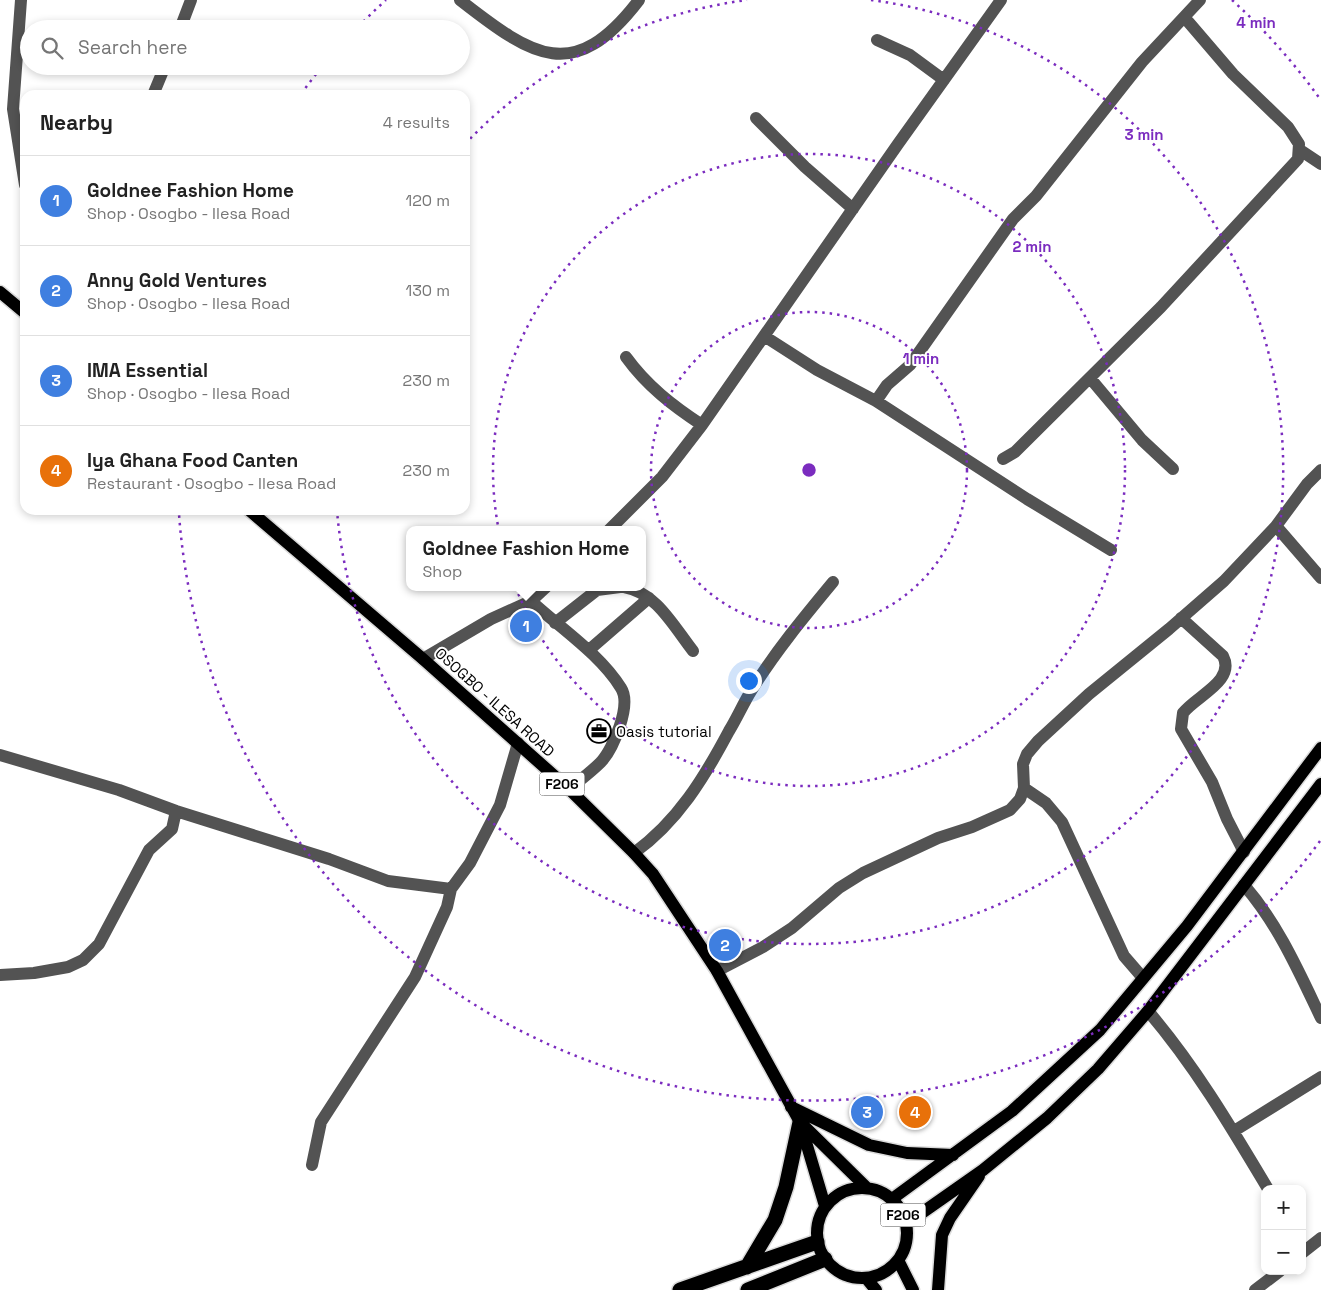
<!DOCTYPE html>
<html lang="en">
<head>
<meta charset="utf-8">
<style>
	:root { --surface:#fff; --page:#f6f6f6; --text:#222; --muted:#767676; --line:#e0e0e0; --accent:#0b8043 }
	body { margin:0; font-family:"Space Grotesk",sans-serif; background:var(--page); color:var(--text) }
	.controls { position:absolute; right:15px; bottom:15px; display:grid; overflow:hidden; border-radius:10px; box-shadow:0 2px 8px #0003 }
	.controls button { width:45px; height:45px; display:grid; place-items:center; padding:0; border:0; border-bottom:1px solid var(--line); background:var(--surface); color:var(--text); font:25px sans-serif }
	.you { position:absolute; left:748px; top:680px; width:18px; height:18px; margin:-12px; border:4px solid #fff; border-radius:50%; background:#1a73e8; box-shadow:0 0 0 8px #1a73e833 }
	.badge { display:grid; place-items:center; width:32px; height:32px; border-radius:50%; background:var(--accent); color:#fff; font-size:16px; font-weight:700 }
	.pin { position:absolute; translate:-50% -50%; border:2px solid #fff; box-shadow:0 1px 5px #0006 }
	.popup { position:absolute; left:406px; top:526px; width:240px; height:65px; box-sizing:border-box; display:grid; place-content:center; border-radius:10px; background:var(--surface); filter:drop-shadow(0 1px 4px #0005); font-size:16px; white-space:nowrap; color:var(--muted) }
	.popup b { font-size:19px; color:var(--text) }
	.popup::after { content:''; position:absolute; left:50%; top:100%; margin-left:-10px; border:10px solid transparent; border-top-color:var(--surface) }
	.list { margin:0; padding:0; list-style:none }
	h2 { display:flex; justify-content:space-between; align-items:center; height:65px; margin:0; padding:0 20px; font-size:21px }
	h2 small { font-size:16px; font-weight:400; color:var(--muted) }
	.list li { display:grid; grid-template-columns:32px 1fr auto; gap:15px; align-items:center; box-sizing:border-box; height:90px; padding:0 20px; border-top:1px solid var(--line) }
	.list b { display:block; font-size:19px; white-space:nowrap }
	.list p { margin:0; font-size:16px; white-space:nowrap; color:var(--muted) }
	.list em { font-size:16px; font-style:normal; color:var(--muted) }
	.icon { flex:none; width:28px; height:28px; fill:none; stroke:currentColor; stroke-width:2; stroke-linecap:round; stroke-linejoin:round }
	.map { position:relative; flex:none; width:1321px; height:1290px; overflow:hidden }
	.search { position:absolute; background:var(--surface); box-shadow:0 2px 8px #0003; left:20px; top:20px; width:450px; height:55px; display:flex; align-items:center; gap:12px; box-sizing:border-box; padding:0 18px; border-radius:28px; color:var(--muted); font-size:19px }
	.panel { position:absolute; background:var(--surface); box-shadow:0 2px 8px #0003; left:20px; top:90px; width:450px; height:425px; border-radius:15px }
	.map>svg:first-child { display:block }
	.lines { fill:none; stroke-linecap:round; stroke-linejoin:round }
	.major-casing { stroke:#dbdbdb; stroke-width:15 }
	.highway-casing { stroke:#dbdbdb; stroke-width:18 }
	.minor { stroke:#535353; stroke-width:12 }
	.major { stroke:#000; stroke-width:12 }
	.highway { stroke:#000; stroke-width:15 }
	.ring { fill:none; stroke:#7b2cbf; stroke-width:2.5; stroke-dasharray:2.5 5 }
	.labels { text-anchor:middle; dominant-baseline:central; stroke-width:4; stroke-linejoin:round; paint-order:stroke }
	.shield { fill:#fff; stroke:#4c4c4c; stroke-width:1 }
	.shield-label { font-size:14px; font-weight:bold; fill:#000 }
	.street-label { font-size:15px; fill:#000; stroke:#fff }
	.poi-label { font-size:15px; fill:#000; stroke:#fff; text-anchor:start }
	.centre { fill:#7b2cbf; stroke:#fff; stroke-width:2.5 }
	.ring-label { font-size:15px; text-anchor:middle; font-weight:bold; fill:#7b2cbf; stroke:#fff; stroke-width:4; stroke-linejoin:round; paint-order:stroke }
</style>
</head>
<body>
<div class="map">
<svg width="1321" height="1290" viewBox="0 0 1321 1290">
	<rect width="100%" height="100%" fill="#fff"/>
	<g class="lines">
		<g class="major-casing">
			<path id="major" d="M0 292 25 313
				M249 510 423 659 569 789 634 853 653 874 717 971 800 1122 825 1206
				M791 1107 869 1145 907 1153 953 1155
				M800 1122 867 1188
				M817 1233a45 45 0 1 1 90 0a45 45 0 1 1-90 0Z
				M892 1199 1012 1111 1100 1030 1187 926 1321 748
				M906 1224 983 1170 1047 1118 1098 1069 1148 1011 1321 784
				M898 1260 913 1290
				M866 1278 876 1290
				M938 1290 942 1235 950 1218 979 1176"/>
		</g>
		<g class="highway-casing">
			<path id="highway" d="M747 1267 775 1220 786 1187 800 1122
				M680 1290 817 1242
				M748 1290 825 1259"/>
		</g>
		<path class="minor" d="M21 0 13 109 25 185
			M460 0C533 57 574 85 639 0
			M180 29 191 0
			M877 40 910 55 944 80
			M153 95 165 66
			M756 118 805 167 853 209
			M1300 150 1321 164
			M764 336 817 370 876 401 1027 499 1111 550
			M626 357C647 386 673 406 702 425
			M1090 378 1142 440 1173 469
			M876 401 887 385 910 365 1013 219 1036 196 1142 62 1200 0
			M1003 459 1015 452 1161 307 1298 159 1299 144 1288 127 1233 74 1185 18
			M1276 526 1321 578
			M609 530 662 477 702 425 898 144 1001 0
			M624 587C656 592 674 627 693 651
			M531 601C560 628 600 654 621 688 632 705 613 749 601 762 591 772 579 781 569 789
			M1181 618 1223 656C1236 681 1196 696 1183 713L1181 729 1212 782 1227 819 1244 852
			M555 623 597 590 620 587
			M589 650 649 598
			M423 659 491 619 531 601 546 587
			M0 755 119 790 176 811 329 859 388 881 451 889
			M1024 788 1046 803 1062 822 1124 956 1143 978
			M634 853C678 821 704 778 729 731 737 718 743 704 751 691 775 652 804 617 833 582
			M1244 885C1278 924 1299 972 1321 1018
			M717 971 763 947 792 928 839 888 863 873 938 838 972 827 1010 810 1020 799 1024 788 1023 764 1027 754 1038 741 1089 694 1169 629 1224 581 1276 526 1307 484 1321 470
			M0 975 34 973 68 967 83 960 99 944 149 850 172 829 176 811
			M1148 1011C1195 1066 1231 1127 1268 1189
			M1234 1131 1321 1077
			M312 1165 321 1122 415 977 447 907 451 889 470 863 500 805 518 743
			M1302 1253 1321 1238
			M1255 1290 1280 1271"/>
		<use href="#major" class="major"/>
		<use href="#highway" class="highway"/>
	</g>
	<g class="ring">
		<circle cx="809" cy="470" r="158"/>
		<circle cx="809" cy="470" r="316"/>
		<path d="M465 144A474 474 0 0 1 747 0M871 0A474 474 0 1 1 337 511"/>
		<path d="M1320 841A632 632 0 0 1 179 514M301 94A632 632 0 0 1 321 68M358 27A632 632 0 0 1 386 0M1232 0A632 632 0 0 1 1320 99"/>
	</g>
	<defs>
		<g id="office-ring" transform="scale(1.25)"><circle r="9.5" fill="#fff" stroke="#000" stroke-width="1.5"/><path d="M-6-3h4V-5.5h4V-3h4V5H-6ZM-1-4.5V-3h2v-1.5ZM-6 0V1H6V0Z" fill="#000"/></g>
	</defs>
	<g fill-rule="evenodd">
		<use href="#office-ring" x="599" y="731"/>
	</g>
	<g class="labels">
		<g class="shield">
			<rect x="539.5" y="772.5" width="45" height="23" rx="4"/>
			<rect x="880.5" y="1203.5" width="45" height="23" rx="4"/>
		</g>
		<g class="shield-label">
			<text x="562" y="784">F206</text>
			<text x="903" y="1215">F206</text>
		</g>
		<g class="street-label">
			<text transform="translate(495 702) rotate(42)">OSOGBO - ILESA ROAD</text>
		</g>
		<g class="poi-label">
			<text x="616" y="731">Oasis tutorial</text>
		</g>
	</g>
	<circle cx="809" cy="470" r="8" class="centre"/>
	<g class="ring-label">
		<text x="1256" y="28">4 min</text>
		<text x="1144" y="140">3 min</text>
		<text x="1032" y="252">2 min</text>
		<text x="921" y="364">1 min</text>
	</g>
</svg>
<div class="controls">
<button>+</button>
<button>−</button>
</div>
<div class="you"></div>
<div class="pin badge" style="left:526px;top:626px;background:#3f7fe0">1</div>
<div class="popup"><b>Goldnee Fashion Home</b>Shop</div>
<div class="pin badge" style="left:725px;top:945px;background:#3f7fe0">2</div>
<div class="pin badge" style="left:867px;top:1112px;background:#3f7fe0">3</div>
<div class="pin badge" style="left:915px;top:1112px;background:#e8710a">4</div>
<div class="search"><svg class="icon" aria-label="search" viewBox="0 0 24 24"><circle cx="10" cy="10" r="6"/><path d="M15 15l6 6"/></svg>Search here</div>
<section class="panel">
<h2>Nearby<small>4 results</small></h2>
<ul class="list">
<li><span class="badge" style="background:#3f7fe0">1</span><div><b>Goldnee Fashion Home</b><p>Shop · Osogbo - Ilesa Road</p></div><em>120 m</em></li>
<li><span class="badge" style="background:#3f7fe0">2</span><div><b>Anny Gold Ventures</b><p>Shop · Osogbo - Ilesa Road</p></div><em>130 m</em></li>
<li><span class="badge" style="background:#3f7fe0">3</span><div><b>IMA Essential</b><p>Shop · Osogbo - Ilesa Road</p></div><em>230 m</em></li>
<li><span class="badge" style="background:#e8710a">4</span><div><b>Iya Ghana Food Canten</b><p>Restaurant · Osogbo - Ilesa Road</p></div><em>230 m</em></li>
</ul>
</section>
</div>
</body>
</html>
